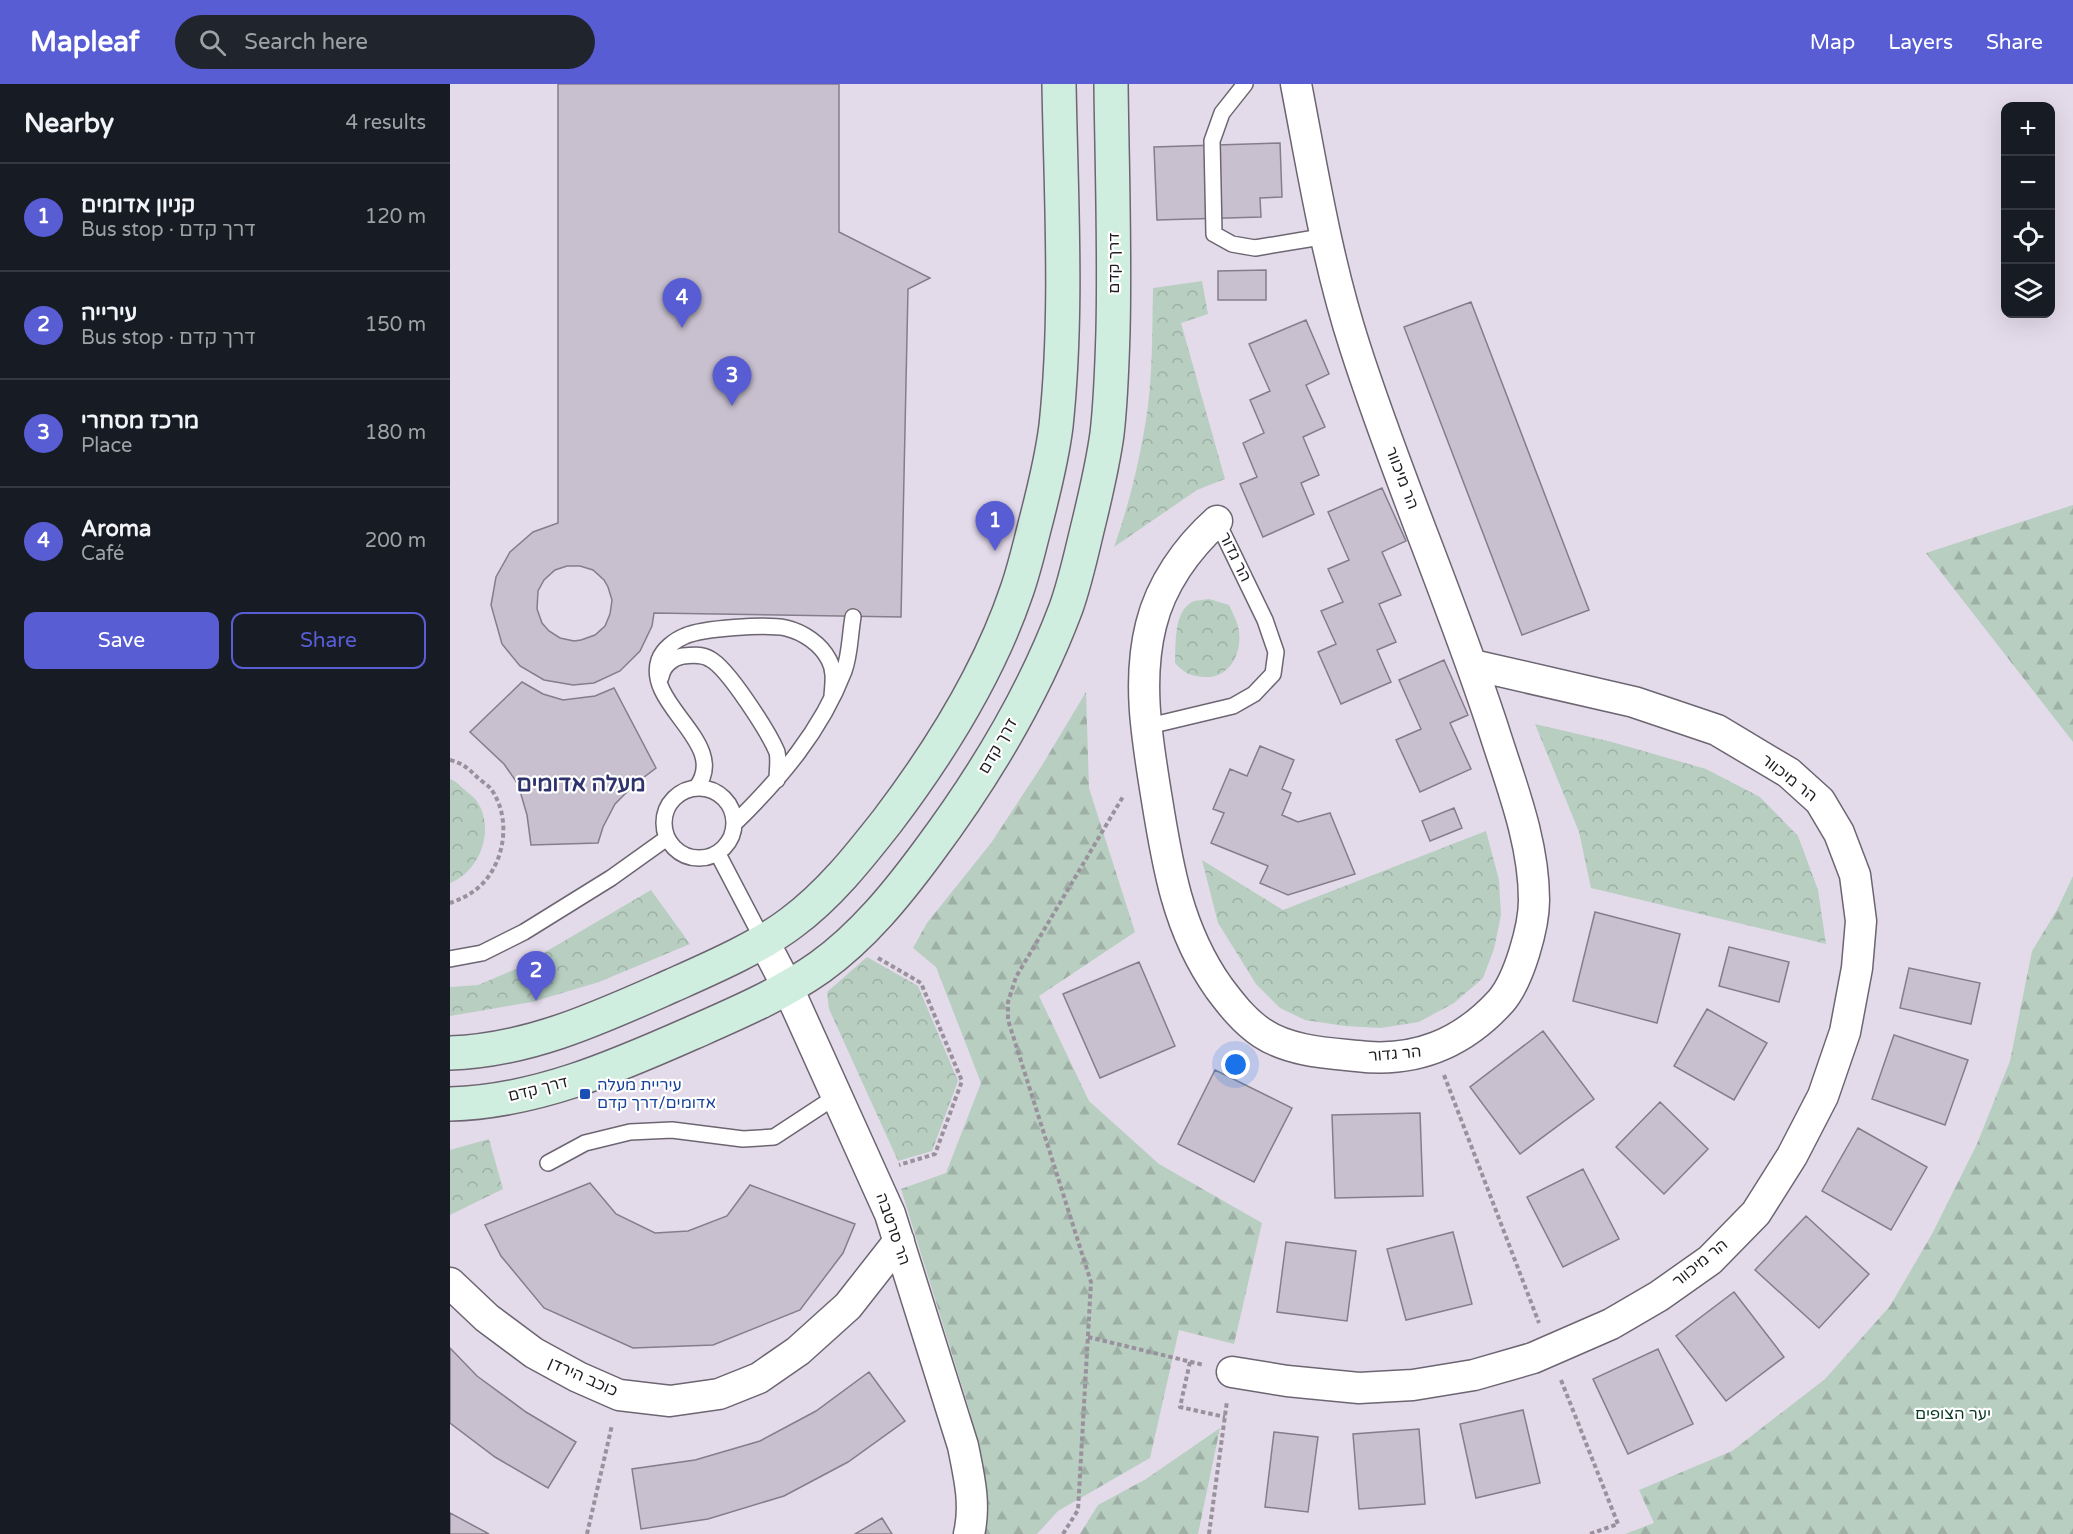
<!DOCTYPE html>
<html lang="en">
<head>
<meta charset="utf-8">
<style>
	:root { --surface:#171b24; --page:#20242c; --text:#f1f3f6; --muted:#9ea1a6; --line:#363941; --accent:#585dd4 }
	body { margin:0; font-family:"Varela Round","Noto Sans Hebrew",sans-serif; background:var(--page); color:var(--text) }
	.controls { position:absolute; right:18px; top:18px; display:grid; overflow:hidden; border-radius:12px; box-shadow:0 6px 24px #0002 }
	.controls button { width:54px; height:54px; display:grid; place-items:center; padding:0; border:0; border-bottom:2px solid var(--line); background:var(--surface); color:var(--text); font:30px sans-serif }
	.you { position:absolute; left:786px; top:981px; width:21px; height:21px; margin:-15px; border:4px solid #fff; border-radius:50%; background:#1a73e8; box-shadow:0 0 0 9px #1a73e833 }
	.badge { display:grid; place-items:center; width:39px; height:39px; border-radius:50%; background:var(--accent); color:#fff; font-size:20px; font-weight:700 }
	.pin { position:absolute; translate:-50% -50px; filter:drop-shadow(0 2px 3px #0008) }
	.pin::after { content:''; position:absolute; top:32px; width:21px; height:18px; background:inherit; clip-path:polygon(0 0,100% 0,50% 100%) }
	.list { margin:0; padding:0; list-style:none }
	h2 { display:flex; justify-content:space-between; align-items:center; height:78px; margin:0; padding:0 24px; font-size:26px }
	h2 small { font-size:20px; font-weight:400; color:var(--muted) }
	.list li { display:grid; grid-template-columns:39px 1fr auto; gap:18px; align-items:center; box-sizing:border-box; height:108px; padding:0 24px; border-top:2px solid var(--line) }
	.list b { display:block; font-size:22px; white-space:nowrap }
	.list p { margin:0; font-size:20px; white-space:nowrap; color:var(--muted) }
	.list em { font-size:20px; font-style:normal; color:var(--muted) }
	.actions { display:flex; gap:12px; padding:18px 24px }
	.actions a { flex:1; padding:14px 0; border:2px solid var(--accent); border-radius:12px; text-align:center; font-size:21px; color:var(--accent) }
	.actions .main { background:var(--accent); color:#fff }
	.icon { flex:none; width:33px; height:33px; fill:none; stroke:currentColor; stroke-width:2; stroke-linecap:round; stroke-linejoin:round }
	.map { position:relative; flex:none; width:1623px; height:1450px; overflow:hidden }
	header { display:flex; align-items:center; gap:36px; box-sizing:border-box; height:84px; padding:0 30px; background:var(--accent); color:#fff }
	header strong { font-size:28px }
	nav { display:flex; gap:33px; margin-inline-start:auto; font-size:21px }
	.search { width:420px; height:54px; background:var(--page); display:flex; align-items:center; gap:15px; box-sizing:border-box; padding:0 21px; border-radius:33px; color:var(--muted); font-size:22px }
	main { display:flex }
	aside { flex:1; background:var(--surface) }
	.map>svg:first-child { display:block }
	.forest { fill:url(#forest-firs) }
	.park { fill:url(#park-crowns) }
	.building { fill:#c8c0ce; stroke:#857d8a; stroke-width:1.5; fill-rule:evenodd }
	.lines { fill:none; stroke-linecap:round; stroke-linejoin:round }
	.lane-casing { stroke:#6d6572; stroke-width:18 }
	.street-casing { stroke:#6d6572; stroke-width:33 }
	.secondary-casing { stroke:#6d6572; stroke-width:36 }
	.path { stroke:#99929d; stroke-width:4; stroke-dasharray:4.5 3; stroke-linecap:butt }
	.lane { stroke:#fff; stroke-width:15 }
	.street { stroke:#fff; stroke-width:30 }
	.secondary { stroke:#d0eedf; stroke-width:33 }
	.transit-dot { fill:#1a4fb4; stroke:#fff; stroke-width:2 }
	.labels { text-anchor:middle; dominant-baseline:central; stroke-width:4.5; stroke-linejoin:round; paint-order:stroke }
	.street-label { font-size:16px; fill:#201d22; stroke:#fff }
	.transit-label { font-size:16px; fill:#164399; stroke:#fff; text-anchor:start }
	.park-label { font-size:16px; fill:#0a3724; stroke:#fff }
	.district-label { font-size:22px; font-weight:bold; fill:#2e326d; stroke:#fff }
</style>
</head>
<body>
<header>
<strong>Mapleaf</strong>
<div class="search"><svg class="icon" aria-label="search" viewBox="0 0 24 24"><circle cx="10" cy="10" r="6"/><path d="M15 15l6 6"/></svg>Search here</div>
<nav><a>Map</a><a>Layers</a><a>Share</a></nav>
</header>
<main>
<aside>
<h2>Nearby<small>4 results</small></h2>
<ul class="list">
<li><span class="badge">1</span><div><b>קניון אדומים</b><p>Bus stop · דרך קדם</p></div><em>120 m</em></li>
<li><span class="badge">2</span><div><b>עירייה</b><p>Bus stop · דרך קדם</p></div><em>150 m</em></li>
<li><span class="badge">3</span><div><b>מרכז מסחרי</b><p>Place</p></div><em>180 m</em></li>
<li><span class="badge">4</span><div><b>Aroma</b><p>Café</p></div><em>200 m</em></li>
</ul>
<div class="actions"><a class="main">Save</a><a>Share</a></div>
</aside>
<div class="map">
<svg width="1623" height="1450" viewBox="0 0 1623 1450">
	<defs>
		<pattern id="forest-firs" width="22" height="20" patternUnits="userSpaceOnUse" patternTransform="scale(1.5)"><rect width="22" height="20" fill="#b8cec1"/><path d="M5 1l3.5 6h-7zM16 11l3.5 6h-7z" fill="#9eb0a6"/></pattern>
		<pattern id="park-crowns" width="20" height="18" patternUnits="userSpaceOnUse" patternTransform="scale(1.5)"><rect width="20" height="18" fill="#b8cec1"/><path d="M2 6a3 3 0 1 1 6 0M12 15a3 3 0 1 1 6 0" fill="none" stroke="#9eb0a6"/></pattern>
	</defs>
	<rect width="100%" height="100%" fill="#e4dbea"/>
	<path class="forest" d="M1623 421V658L1476 469Z
		M636 608 639 704 685 848 589 912 639 1017 709 1080 812 1139 784 1260 729 1246 700 1374 608 1427 587 1450H533L520 1328 451 1105 496 1089 531 999 486 883 463 864 477 839 541 759 591 683Z
		M1623 792V1450H1175L1204 1439 1189 1406 1282 1367 1375 1295 1440 1222 1482 1150 1527 1060 1560 977 1582 867 1607 826Z
		M770 1344 748 1450H630L648 1421 696 1395Z"/>
	<path class="park" d="M752 197 758 230 731 239 775 395 747 406 664 463C678 424 688 383 695 342 703 297 702 249 703 204Z
		M759 515 779 521C783 530 788 538 789 548 792 571 778 595 754 593 740 592 734 589 725 579 726 560 723 526 744 517 749 516 754 516 759 515Z
		M1085 640 1162 658 1256 685 1310 713 1348 752 1368 806 1376 860 1141 804 1129 748Z
		M0 695C6 697 10 702 15 706 18 709 23 712 26 716 46 743 31 787 0 799Z
		M1036 747 1049 796 1051 831 1044 865 1033 894 1004 919 969 938 931 944 895 942 855 936 830 924 806 900 768 839 752 776 833 826Z
		M201 806 240 860 149 898 82 918 0 932V903L28 901 68 884Z
		M417 873 468 902 508 997 482 1067 448 1077 379 925 377 908Z
		M39 1055 53 1105 0 1131V1066Z"/>
	<path class="building" d="M108 0H389V148L480 194 458 205 451 533 204 529 202 542 190 567 170 587 144 599 123 601 94 596 70 582 52 560 41 521 46 493 60 468 83 448 108 439ZM117 482H130L143 486 154 496 158 503 162 516 160 530 155 542 145 551 131 556 124 557 110 554 99 547 92 539 87 525 88 507 94 496 105 486Z
		M830 59 832 113 810 114 811 133 707 136 704 63Z
		M816 186V216H768V187Z
		M1021 218 1139 526 1072 551 954 243Z
		M856 236 879 290 856 301 875 343 853 353 869 391 851 399 864 430 813 453 790 400 807 393 793 359 814 349 800 316 820 307 799 260Z
		M932 404 956 457 932 468 951 511 929 520 946 558 927 566 941 598 891 620 868 568 886 560 871 527 893 518 878 485 899 476 878 428Z
		M994 576 1018 631 1000 639 1021 685 970 708 946 656 971 645 949 596Z
		M72 598 93 610 113 616 145 612 164 604 206 684 185 700 165 720 153 743 148 759 81 761 77 731 68 700 54 680 20 648Z
		M810 662 844 676 832 705 841 709 832 731 848 738 880 729 905 790 838 811 810 799 818 782 761 759 774 729 763 725 780 685 797 692Z
		M1004 724 1012 744 980 757 972 737Z
		M1145 828 1230 850 1207 939 1123 917Z
		M1279 863 1339 878 1329 918 1269 902Z
		M689 878 725 962 650 994 613 910Z
		M1459 884 1530 899 1521 940 1450 924Z
		M1257 925 1317 959 1284 1016 1224 982Z
		M1093 947 1144 1015 1070 1070 1020 1003Z
		M1444 951 1518 976 1495 1041 1422 1015Z
		M765 986 842 1024 804 1098 728 1060Z
		M1210 1018 1258 1065 1214 1110 1166 1063Z
		M970 1029 973 1112 885 1114 882 1031Z
		M1408 1044 1477 1083 1441 1146 1372 1107Z
		M1133 1085 1169 1155 1113 1183 1077 1113Z
		M140 1099 166 1130 205 1149 238 1147 277 1132 300 1101 405 1140 393 1169 350 1226 263 1261 183 1264 94 1224 51 1172 35 1141Z
		M1356 1132 1419 1190 1369 1244 1305 1186Z
		M1003 1148 1022 1220 956 1236 937 1165Z
		M836 1158 906 1167 897 1237 827 1228Z
		M1284 1208 1334 1273 1276 1317 1226 1252Z
		M0 1264 27 1292 76 1328 126 1358 98 1404 45 1373 0 1339Z
		M1208 1265 1243 1340 1178 1370 1143 1295Z
		M419 1288 455 1337 398 1378 334 1412 258 1435 191 1445 182 1385 245 1376 310 1357 366 1327Z
		M1073 1326 1090 1399 1026 1414 1010 1340Z
		M969 1345 975 1420 909 1425 903 1350Z
		M824 1348 868 1353 858 1428 815 1423Z
		M0 1429 39 1450H0Z
		M432 1434 442 1450H405Z"/>
	<g class="lines">
		<g class="lane-casing">
			<path id="lane" d="M795 0 772 29 762 57 764 150 782 160 805 164 877 152
				M211 593C213 582 222 574 233 572 242 571 252 570 260 575 278 584 319 649 327 668 329 676 327 687 327 696
				M695 643 783 622 804 610 823 590 826 568 815 536 767 437
				M214 739a35 35 0 1 1 70 0a35 35 0 1 1-70 0Z
				M246 704C281 660 194 621 209 576 213 565 225 556 235 552 253 544 316 540 336 544 353 548 371 560 379 576 385 587 383 599 382 612
				M285 739C330 695 371 647 394 587 400 571 400 550 403 533
				M268 770 313 856
				M0 875 32 869 74 848 161 794 217 754
				M98 1079 135 1059 180 1048 222 1046 293 1055 324 1053 385 1013"/>
		</g>
		<g class="street-casing">
			<path id="street" d="M767 437C737 464 711 500 701 541 687 597 697 654 706 710 717 779 727 845 769 904 781 920 794 937 812 949 839 967 876 969 907 972 965 979 1012 960 1051 917 1069 896 1084 843 1084 816 1084 759 1062 703 1045 650 1003 520 947 394 905 263 877 177 863 88 846 0
				M313 856 337 902 440 1130 513 1362C519 1392 526 1420 519 1450
				M0 1199 37 1234 84 1269 128 1293 169 1311 220 1317 269 1310 309 1294 348 1267 398 1222 449 1157
				M782 1288 837 1297 909 1304 963 1301 1024 1291 1083 1274 1161 1240 1209 1212 1260 1176 1306 1129 1342 1072 1373 1012 1395 948 1407 884 1411 837 1405 791 1389 749 1370 717 1339 689 1267 646 1184 618 1023 581"/>
		</g>
		<g class="secondary-casing">
			<path id="secondary" d="M0 969C78 967 151 933 221 902 259 885 308 864 341 839 379 811 409 773 438 736 491 666 539 589 567 506 575 483 580 460 586 437 594 406 602 374 606 342 618 229 611 114 609 0
				M0 1020C85 1018 165 983 242 949 285 930 332 910 370 883 413 852 447 810 478 768 534 693 583 612 616 524 626 496 632 466 639 438 646 409 653 379 657 350 661 316 662 281 663 247 665 165 662 82 661 0"/>
		</g>
		<path class="path" d="M0 676C12 679 18 684 27 693 31 697 38 701 41 705 62 734 55 780 29 803 20 811 11 815 0 819
			M428 874 471 899 512 997 485 1070 449 1081
			M994 991 1089 1239
			M638 1253 754 1281
			M740 1278 730 1323 775 1333
			M1111 1296 1168 1440 1140 1450
			M137 1450 162 1341
			M613 1450 628 1426 641 1198 558 936V918L566 893 674 711
			M759 1450 777 1317"/>
		<use href="#lane" class="lane"/>
		<use href="#street" class="street"/>
		<use href="#secondary" class="secondary"/>
	</g>
	<rect class="transit-dot" x="129" y="1004" width="12" height="12" rx="3"/>
	<g class="labels">
		<g class="street-label">
			<text transform="translate(664 179) rotate(-90)">דרך קדם</text>
			<text transform="translate(952 394) rotate(69)">הר מיכוור</text>
			<text transform="translate(785 473) rotate(64)">הר גדור</text>
			<text transform="translate(548 662) rotate(-60)">דרך קדם</text>
			<text transform="translate(1339 694) rotate(38)">הר מיכוור</text>
			<text transform="translate(945 970) rotate(-5)">הר גדור</text>
			<text transform="translate(88 1005) rotate(-14)">דרך קדם</text>
			<text transform="translate(443 1145) rotate(71)">הר סרטבה</text>
			<text transform="translate(1250 1179) rotate(-39)">הר מיכוור</text>
			<text transform="translate(133 1293) rotate(24)">כוכב הירדן</text>
		</g>
		<g class="transit-label">
			<text x="147" y="1001">עיריית מעלה<tspan x="147" dy="18">אדומים/דרך קדם</tspan></text>
		</g>
		<g class="park-label">
			<text x="1503" y="1330">יער הצופים</text>
		</g>
		<g class="district-label">
			<text x="131" y="700">מעלה אדומים</text>
		</g>
	</g>
</svg>
<div class="controls">
<button>+</button>
<button>−</button>
<button><svg class="icon" aria-label="locate" viewBox="0 0 24 24"><circle cx="12" cy="12" r="6"/><path d="M12 2v4M12 18v4M2 12h4M18 12h4"/></svg></button>
<button><svg class="icon" aria-label="layers" viewBox="0 0 24 24"><path d="M12 4l9 5-9 5-9-5zM3 14l9 5 9-5"/></svg></button>
</div>
<div class="you"></div>
<div class="pin badge" style="left:545px;top:467px">1</div>
<div class="pin badge" style="left:86px;top:917px">2</div>
<div class="pin badge" style="left:282px;top:322px">3</div>
<div class="pin badge" style="left:232px;top:244px">4</div>
</div>
</main>
</body>
</html>
